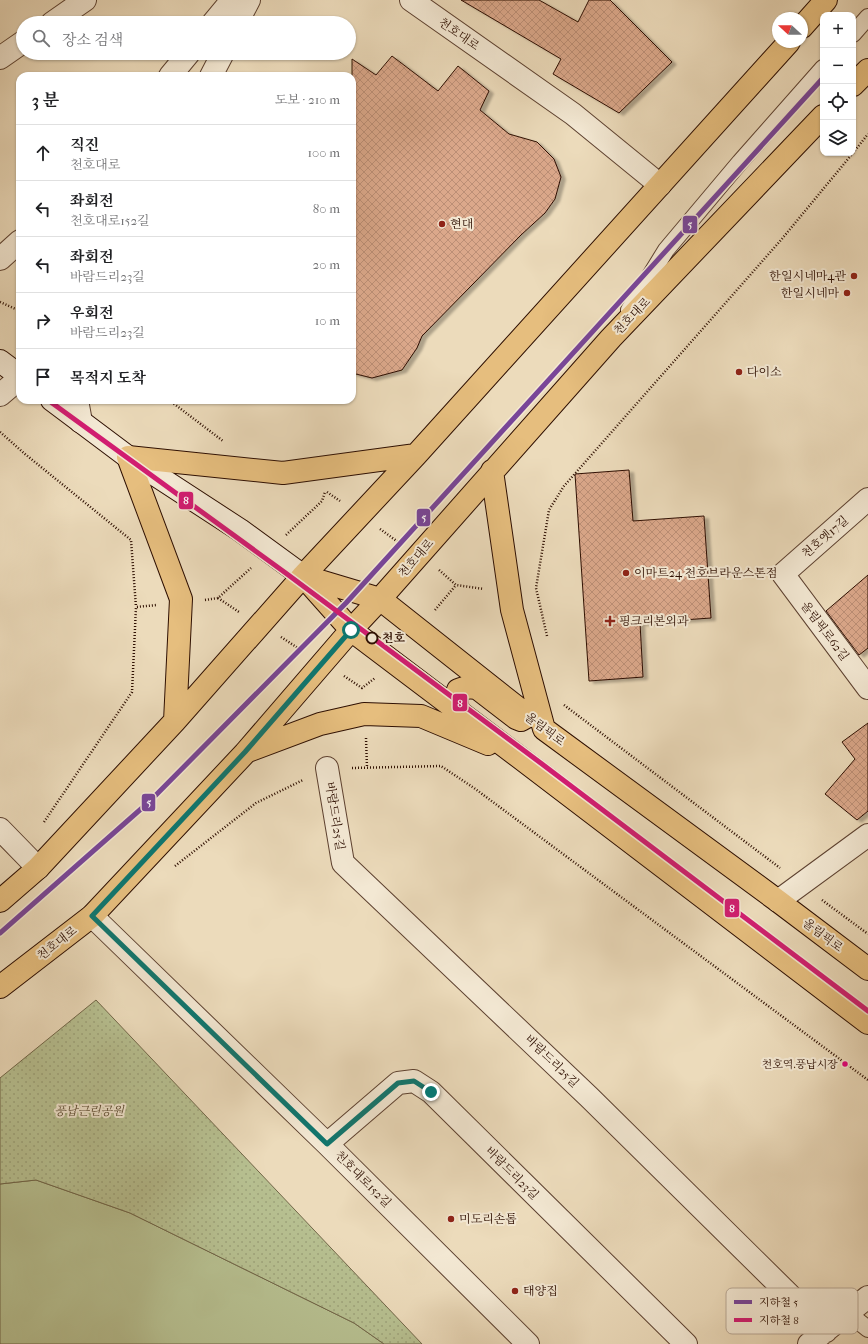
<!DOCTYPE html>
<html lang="ko">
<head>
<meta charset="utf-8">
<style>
	:root { --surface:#fff; --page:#f6f6f6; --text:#202124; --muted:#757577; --line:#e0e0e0 }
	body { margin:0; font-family:"IM FELL French Canon","Noto Serif KR",serif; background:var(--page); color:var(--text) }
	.controls { position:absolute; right:12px; top:12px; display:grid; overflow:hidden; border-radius:8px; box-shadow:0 1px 3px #0004 }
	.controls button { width:36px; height:36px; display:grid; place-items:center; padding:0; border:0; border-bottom:1px solid var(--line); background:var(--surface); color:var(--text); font:20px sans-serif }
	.compass { position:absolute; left:772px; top:12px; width:36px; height:36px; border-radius:50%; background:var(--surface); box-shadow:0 1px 3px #0004; rotate:291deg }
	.stop { position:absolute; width:12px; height:12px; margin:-9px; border:3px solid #0f766e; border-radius:50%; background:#fff }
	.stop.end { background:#0f766e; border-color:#fff; box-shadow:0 1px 4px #0008 }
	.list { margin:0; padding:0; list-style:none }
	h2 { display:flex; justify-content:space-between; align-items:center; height:52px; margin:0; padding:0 16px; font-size:17px }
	h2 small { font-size:13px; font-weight:400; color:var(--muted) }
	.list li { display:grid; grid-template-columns:26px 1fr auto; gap:12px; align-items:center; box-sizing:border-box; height:56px; padding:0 16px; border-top:1px solid var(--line) }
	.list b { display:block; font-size:15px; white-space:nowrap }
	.list p { margin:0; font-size:13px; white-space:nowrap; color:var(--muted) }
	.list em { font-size:13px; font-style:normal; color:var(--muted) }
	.icon { flex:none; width:22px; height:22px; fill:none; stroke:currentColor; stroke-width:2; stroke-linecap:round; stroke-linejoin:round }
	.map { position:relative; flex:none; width:868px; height:1344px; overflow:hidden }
	.search { position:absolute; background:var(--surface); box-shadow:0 1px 3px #0004; left:16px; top:16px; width:340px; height:44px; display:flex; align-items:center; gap:10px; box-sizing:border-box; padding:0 14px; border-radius:22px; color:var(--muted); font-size:15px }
	.panel { position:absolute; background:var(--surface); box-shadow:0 1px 3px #0004; left:16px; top:72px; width:340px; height:332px; border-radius:12px }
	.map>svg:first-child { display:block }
	.grass { fill:#b7c091; stroke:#726749 }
	.park { fill:url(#park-dots); stroke:#726749 }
	.building { fill:url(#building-cross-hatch); stroke:#2d0e01; filter:url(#shadow) }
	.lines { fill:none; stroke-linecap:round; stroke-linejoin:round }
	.lane-casing { stroke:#5d4130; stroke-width:18 }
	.street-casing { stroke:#5d4130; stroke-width:24 }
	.secondary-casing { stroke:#2d0e01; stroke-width:24 }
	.primary-casing { stroke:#2d0e01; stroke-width:24 }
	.path { stroke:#2d0e01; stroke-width:2.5; stroke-dasharray:1 2; stroke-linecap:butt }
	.lane { stroke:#f3e8d3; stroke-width:16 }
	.street { stroke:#f3e8d3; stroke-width:22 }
	.secondary { stroke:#f3e8d3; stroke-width:22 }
	.primary { stroke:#e6be7e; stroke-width:22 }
	.metro-1-casing { stroke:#f3e8d3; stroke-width:8 }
	.metro-2-casing { stroke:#f3e8d3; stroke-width:8 }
	.metro-1 { stroke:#794698; stroke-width:5 }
	.metro-2 { stroke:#d11d70; stroke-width:5 }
	.route { stroke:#0f766e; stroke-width:5 }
	.poi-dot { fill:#8f2418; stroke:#f3e8d3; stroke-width:1.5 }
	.stop-dot { fill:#f3e8d3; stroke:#2d0e01; stroke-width:2 }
	.bus-dot { fill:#e5007d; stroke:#f3e8d3; stroke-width:1.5 }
	.labels { text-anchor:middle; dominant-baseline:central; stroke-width:4; stroke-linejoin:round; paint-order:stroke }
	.bus-label { font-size:11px; fill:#2d0e01; stroke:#f3e8d3; text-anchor:end }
	.street-label { font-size:12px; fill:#2d0e01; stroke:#f3e8d3 }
	.poi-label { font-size:12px; fill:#2d0e01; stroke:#f3e8d3; text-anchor:start }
	.stop-label { font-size:12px; font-weight:bold; fill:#2d0e01; stroke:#f3e8d3; text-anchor:start }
	.park-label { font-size:12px; font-style:italic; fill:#5d4c33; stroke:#f3e8d3 }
	.key { fill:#f3e8d3; stroke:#b8a794; stroke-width:1 }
	.key-label { font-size:11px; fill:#2d0e01 }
	.line-badge { stroke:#f3e8d3; stroke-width:1.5 }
	.badge-label { font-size:11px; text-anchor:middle; font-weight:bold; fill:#fff }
</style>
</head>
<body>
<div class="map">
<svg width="868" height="1344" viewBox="0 0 868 1344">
	<defs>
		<pattern id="park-dots" width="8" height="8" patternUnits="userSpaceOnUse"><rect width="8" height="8" fill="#b7c091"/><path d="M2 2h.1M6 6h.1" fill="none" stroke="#9ea47b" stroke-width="1.8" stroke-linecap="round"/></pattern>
		<pattern id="building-cross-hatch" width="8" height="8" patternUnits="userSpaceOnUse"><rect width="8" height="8" fill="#dba88b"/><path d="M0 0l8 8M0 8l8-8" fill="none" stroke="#bc8f76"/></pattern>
		<filter id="shadow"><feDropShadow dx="4.5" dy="2.5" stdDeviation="1" flood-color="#0004"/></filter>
	</defs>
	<rect width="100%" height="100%" fill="#ecdbbb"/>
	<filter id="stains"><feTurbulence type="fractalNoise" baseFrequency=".005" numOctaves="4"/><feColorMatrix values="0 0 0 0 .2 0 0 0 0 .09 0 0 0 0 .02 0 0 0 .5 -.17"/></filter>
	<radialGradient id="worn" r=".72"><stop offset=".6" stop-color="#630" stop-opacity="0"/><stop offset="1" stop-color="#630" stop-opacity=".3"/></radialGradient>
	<path class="grass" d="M36 1180 130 1213 354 1323 384 1344H0V1184Z"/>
	<path class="park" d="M96 1000 422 1344H384L354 1323 130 1213 36 1180 0 1184V1078Z"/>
	<path class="building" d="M461 0H539L578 22 589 0H610L672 62 619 113 553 74 561 59Z
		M392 56 438 91 458 66 489 91 480 110 509 134 537 142 554 159 561 177 555 199 545 213 521 235 422 336 417 348 402 370 372 378 352 373V59L376 75Z
		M629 470 633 521 704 516 711 618 640 623 643 677 589 681 575 474Z
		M868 575V648L859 655 826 611Z
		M868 723V811L857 820 825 794 855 759 842 742Z"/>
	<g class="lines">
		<g class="lane-casing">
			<path id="lane" d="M853 34 868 17
				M629 310 666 250 740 162 823 68
				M848 1313 868 1329"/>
		</g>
		<g class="street-casing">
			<path id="street" d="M411 0 573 114 660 185
				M52 23 85 0
				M213 23 232 0
				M237 23 249 0
				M0 58 23 42
				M170 76 189 53
				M211 76 223 53
				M0 259 20 241
				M0 395 20 378
				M77 400 81 422
				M868 499 783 574 868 688
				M327 768 343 863 589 1097 826 1331
				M0 829 38 868
				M778 901 868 835
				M92 916 327 1144 528 1344
				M327 1144 398 1083 414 1081 431 1092 686 1344
				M809 1344 868 1297"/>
		</g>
		<g class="secondary-casing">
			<path id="secondary" d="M0 361 20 376
				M52 400 128 457 240 530 303 576"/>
		</g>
		<g class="primary-casing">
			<path id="primary" d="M802 27 826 0
				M853 85 868 70
				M492 471 512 610 544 729 778 901 868 969
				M303 576 351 630 519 757 868 1023
				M303 576 380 599 528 716 521 720 516 718 477 688C470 687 465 687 458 690L456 697 458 711
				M175 721 181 599 128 457 283 473 416 455
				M248 751 320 724 364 714 421 716 488 744
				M0 901 38 868 175 721 303 576 416 455 789 42
				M0 987 92 916 245 753 351 630 380 599 611 338 823 116"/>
		</g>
		<path class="path" d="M853 153 868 134
			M0 302 20 311
			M169 400 223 441
			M0 432 25 454 131 540 136 607
			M327 492 340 501
			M380 529 398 542
			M286 535 322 501 325 492
			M439 570 456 585 484 589
			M218 598 239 612
			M205 600 218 598 251 568
			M435 610 456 585
			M547 636 536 588 549 510 564 486 781 240 853 153
			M281 637 301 650
			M344 676 362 688 375 678
			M564 705 780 868
			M366 738 367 768
			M352 768 441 766 474 788 868 1080
			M44 822 132 692 136 607 157 605
			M175 866 256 803 303 780
			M822 900 868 934"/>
		<use href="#lane" class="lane"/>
		<use href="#street" class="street"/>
		<use href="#secondary" class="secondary"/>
		<use href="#primary" class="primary"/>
		<g class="metro-1-casing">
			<path id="metro-1" d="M0 933 150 801 346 603 823 78"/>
		</g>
		<g class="metro-2-casing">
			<path id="metro-2" d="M48 400 287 574 542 764 868 1011"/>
		</g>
		<use href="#metro-1" class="metro-1"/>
		<use href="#metro-2" class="metro-2"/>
	</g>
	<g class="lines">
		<path class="route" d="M351 630 245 752 92 916 327 1144 398 1083 414 1081 431 1092"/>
	</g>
	<g class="poi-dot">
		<circle cx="442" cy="224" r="4"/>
		<circle cx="854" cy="276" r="4"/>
		<circle cx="847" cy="293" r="4"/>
		<circle cx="739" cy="372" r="4"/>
		<circle cx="626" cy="573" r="4"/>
		<path d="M608 615h4v4h4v4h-4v4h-4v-4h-4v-4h4z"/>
		<circle cx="451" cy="1219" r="4"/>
		<circle cx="515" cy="1291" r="4"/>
	</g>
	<circle class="stop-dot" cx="372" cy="638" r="5.5"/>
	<circle class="bus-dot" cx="845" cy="1064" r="3.5"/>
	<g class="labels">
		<g class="bus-label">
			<text x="838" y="1064">천호역.풍납시장</text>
		</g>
		<g class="street-label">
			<text transform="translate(459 34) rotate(35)">천호대로</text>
			<text transform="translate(632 316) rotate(-46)">천호대로</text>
			<text transform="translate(825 537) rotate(-41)">천호옛17길</text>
			<text transform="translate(416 558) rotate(-49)">천호대로</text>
			<text transform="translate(825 631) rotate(53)">올림픽로62길</text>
			<text transform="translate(545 729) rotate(37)">올림픽로</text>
			<text transform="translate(335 816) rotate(81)">바람드리25길</text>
			<text transform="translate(823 935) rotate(37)">올림픽로</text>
			<text transform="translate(57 943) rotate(-38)">천호대로</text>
			<text transform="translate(552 1061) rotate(44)">바람드리25길</text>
			<text transform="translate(512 1173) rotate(45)">바람드리23길</text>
			<text transform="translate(363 1179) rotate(45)">천호대로152길</text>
		</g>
		<g class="poi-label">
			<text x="450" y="224">현대</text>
			<text x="846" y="276" text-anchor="end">한일시네마4관</text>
			<text x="839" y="293" text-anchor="end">한일시네마</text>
			<text x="747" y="372">다이소</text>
			<text x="634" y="573">이마트24 천호브라운스톤점</text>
			<text x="619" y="621">핑크리본외과</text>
			<text x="459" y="1219">미도리손톱</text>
			<text x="523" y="1291">태양집</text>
		</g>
		<g class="stop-label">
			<text x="382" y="638">천호</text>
		</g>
		<g class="park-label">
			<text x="89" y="1111">풍납근린공원</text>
		</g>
	</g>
	<rect x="726" y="1288" width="132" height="46" rx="6" class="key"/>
	<rect x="734" y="1300" width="18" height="4" fill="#794698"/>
	<rect x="734" y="1318" width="18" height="4" fill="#d11d70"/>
	<g class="key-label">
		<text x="759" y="1306">지하철 5</text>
		<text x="759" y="1324">지하철 8</text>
	</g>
	<g class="line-badge">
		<rect x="682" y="215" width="16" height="19" rx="4" fill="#794698"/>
		<rect x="178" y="491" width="16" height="19" rx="4" fill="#d11d70"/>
		<rect x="416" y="508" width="15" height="19" rx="4" fill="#794698"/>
		<rect x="452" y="693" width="16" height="19" rx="4" fill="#d11d70"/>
		<rect x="141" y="793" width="15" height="19" rx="4" fill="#794698"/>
		<rect x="724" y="898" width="16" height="20" rx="4" fill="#d11d70"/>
	</g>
	<g class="badge-label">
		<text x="690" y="228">5</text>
		<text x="186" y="504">8</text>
		<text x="424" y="521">5</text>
		<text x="460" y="707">8</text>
		<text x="149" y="806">5</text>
		<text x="732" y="912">8</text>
	</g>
	<rect width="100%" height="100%" filter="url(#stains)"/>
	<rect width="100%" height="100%" fill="url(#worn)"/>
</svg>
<div class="controls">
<button>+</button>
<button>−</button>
<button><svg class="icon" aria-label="locate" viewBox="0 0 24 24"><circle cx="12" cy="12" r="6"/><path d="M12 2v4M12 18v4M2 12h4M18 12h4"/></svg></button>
<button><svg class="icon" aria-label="layers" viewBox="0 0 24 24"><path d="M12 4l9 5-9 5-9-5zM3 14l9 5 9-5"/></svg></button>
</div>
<svg class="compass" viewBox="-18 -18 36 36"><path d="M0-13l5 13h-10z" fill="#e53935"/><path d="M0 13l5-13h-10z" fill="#757577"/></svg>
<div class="stop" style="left:351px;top:630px"></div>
<div class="stop end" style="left:431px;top:1092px"></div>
<div class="search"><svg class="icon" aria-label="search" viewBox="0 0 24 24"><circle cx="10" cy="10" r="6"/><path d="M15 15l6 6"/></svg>장소 검색</div>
<section class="panel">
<h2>3 분<small>도보 · 210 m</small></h2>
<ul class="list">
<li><svg class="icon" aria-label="ahead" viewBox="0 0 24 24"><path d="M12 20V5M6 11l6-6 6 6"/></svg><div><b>직진</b><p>천호대로</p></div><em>100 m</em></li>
<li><svg class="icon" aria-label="left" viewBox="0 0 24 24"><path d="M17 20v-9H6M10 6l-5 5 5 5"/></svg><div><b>좌회전</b><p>천호대로152길</p></div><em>80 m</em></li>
<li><svg class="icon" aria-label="left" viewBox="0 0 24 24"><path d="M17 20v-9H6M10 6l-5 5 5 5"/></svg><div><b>좌회전</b><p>바람드리23길</p></div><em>20 m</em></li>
<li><svg class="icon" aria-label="right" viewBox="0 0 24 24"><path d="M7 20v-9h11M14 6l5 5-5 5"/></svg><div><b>우회전</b><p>바람드리23길</p></div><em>10 m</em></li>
<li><svg class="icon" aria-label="arrive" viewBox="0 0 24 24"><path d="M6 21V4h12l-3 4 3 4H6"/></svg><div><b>목적지 도착</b></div></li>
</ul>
</section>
</div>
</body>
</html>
